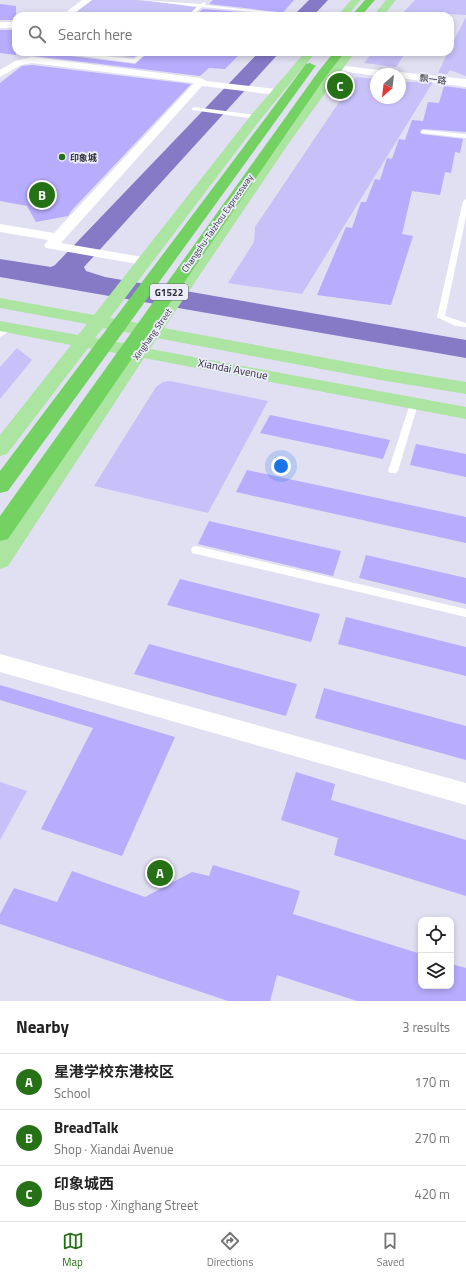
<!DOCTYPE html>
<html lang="en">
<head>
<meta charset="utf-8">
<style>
	:root { --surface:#fff; --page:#f2f2f2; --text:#222; --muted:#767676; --line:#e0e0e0; --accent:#267115 }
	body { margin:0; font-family:"Titillium Web","Noto Sans SC",sans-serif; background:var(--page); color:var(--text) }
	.controls { position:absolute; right:12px; bottom:12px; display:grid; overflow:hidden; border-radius:8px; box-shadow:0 2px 6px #0003 }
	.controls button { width:36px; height:36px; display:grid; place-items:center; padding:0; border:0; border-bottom:1px solid var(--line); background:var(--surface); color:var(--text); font:20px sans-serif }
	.compass { position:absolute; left:370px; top:68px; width:36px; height:36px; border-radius:50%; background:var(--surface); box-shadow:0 2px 6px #0003; rotate:208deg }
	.you { position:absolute; left:281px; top:466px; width:14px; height:14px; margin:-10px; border:3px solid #fff; border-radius:50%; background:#1a73e8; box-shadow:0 0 0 6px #1a73e833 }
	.badge { display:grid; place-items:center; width:26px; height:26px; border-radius:50%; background:var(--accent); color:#fff; font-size:13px; font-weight:700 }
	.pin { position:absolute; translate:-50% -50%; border:2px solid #fff; box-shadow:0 1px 4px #0006 }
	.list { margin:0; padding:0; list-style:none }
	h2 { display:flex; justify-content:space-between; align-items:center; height:52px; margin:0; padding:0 16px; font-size:17px }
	h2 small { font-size:13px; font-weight:400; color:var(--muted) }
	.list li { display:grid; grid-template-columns:26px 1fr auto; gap:12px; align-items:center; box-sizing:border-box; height:56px; padding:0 16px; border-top:1px solid var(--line) }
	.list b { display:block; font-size:15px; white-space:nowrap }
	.list p { margin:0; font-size:13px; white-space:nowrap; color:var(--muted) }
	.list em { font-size:13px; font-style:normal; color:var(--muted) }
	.icon { flex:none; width:22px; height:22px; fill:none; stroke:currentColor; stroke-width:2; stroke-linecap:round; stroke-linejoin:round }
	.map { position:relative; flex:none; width:466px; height:1001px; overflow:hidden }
	.search { position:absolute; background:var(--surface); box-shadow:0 2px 6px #0003; left:12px; right:12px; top:12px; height:44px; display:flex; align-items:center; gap:10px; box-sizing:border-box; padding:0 14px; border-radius:12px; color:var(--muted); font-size:15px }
	.sheet { height:220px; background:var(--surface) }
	nav { display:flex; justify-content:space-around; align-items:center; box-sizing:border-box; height:56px; border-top:1px solid var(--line); background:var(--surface); font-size:11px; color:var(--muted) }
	nav a { display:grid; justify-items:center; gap:2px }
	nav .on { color:var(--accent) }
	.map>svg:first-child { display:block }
	.green { fill:#c7c0f9 }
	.water { fill:#867ac7 }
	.building { fill:#b7acfd }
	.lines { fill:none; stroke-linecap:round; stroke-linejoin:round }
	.service { fill:#fff; fill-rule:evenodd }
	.minor { fill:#fff; fill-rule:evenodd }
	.tertiary { fill:#fff; fill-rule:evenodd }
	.primary { fill:#ace4a1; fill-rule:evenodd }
	.motorway { fill:#74d262; fill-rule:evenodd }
	.poi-dot { fill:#267115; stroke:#eeedfc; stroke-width:1.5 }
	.labels { text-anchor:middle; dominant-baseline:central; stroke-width:3.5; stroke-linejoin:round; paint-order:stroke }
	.far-street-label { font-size:9px; fill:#313038; stroke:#eeedfc }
	.far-poi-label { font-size:9px; font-weight:bold; fill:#313038; stroke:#eeedfc; text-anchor:start }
	.shield { fill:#eeedfc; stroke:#6a6973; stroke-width:1 }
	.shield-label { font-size:10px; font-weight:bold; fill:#313038 }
	.street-label { font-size:11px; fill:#313038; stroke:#eeedfc }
</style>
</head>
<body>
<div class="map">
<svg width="466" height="1001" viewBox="0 0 466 1001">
	<rect width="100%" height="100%" fill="#e1dff2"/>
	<path class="green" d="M91 0H135L198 6 187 16H68Z
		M415 0H466V15L430 13 427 16H400Z
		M466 17V76L450 70 447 74 438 73 448 52H450V48Z
		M373 52H406L396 67 364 63Z
		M356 77 376 79V98H400V82H433L302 294 228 283 254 242 255 227Z
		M17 348 32 360 0 399V367Z
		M170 381 268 401 208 513 94 486 156 387 163 382Z
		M0 782 27 791 0 840Z"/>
	<path class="water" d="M309 0H328L313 16H293Z
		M259 52H280L84 267 86 271 105 277 466 340V358L0 277V259L51 267 55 265Z"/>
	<path class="building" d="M213 0H294L280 16H226L198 13 203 9 277 15 280 13 279 12 209 4Z
		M0 4 16 6V20H0Z
		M0 30H16V55L0 53Z
		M39 52 135 64 149 52H242L225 69 209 68 200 76 34 56Z
		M81 52H125L139 54 134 57Z
		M32 65 191 84 72 210 68 216 36 222 27 206 0 201V83L22 66Z
		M444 86 466 89V132L423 129 420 131 421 134 463 139 460 153 455 152 451 173 445 172 440 195 412 191 402 234 413 236 391 305 317 295 346 227 352 228 361 202H366L375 179 380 180 387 158 392 159 399 139 405 140 412 120 423 121 428 102 439 103Z
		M270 415 390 440 383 459 260 433Z
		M416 444 466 454V477L410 465Z
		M247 470 466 517V543L236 492Z
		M209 521 341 551 333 576 198 544Z
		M366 555 466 578V604L359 578Z
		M180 579 320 614 311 642 167 605Z
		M346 617 466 647V676L338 644Z
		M149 644 297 684 286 716 134 674Z
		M0 685 175 737 122 856 41 829 93 728 0 700Z
		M324 688 466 726V760L315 718Z
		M296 772 335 784 331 800 466 840V896L334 855 338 838 281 820Z
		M213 865 300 891 293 914 421 954V986H451V964L466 968V1001H357L277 975 270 1001H228L0 924V914L14 888 57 902 72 871 145 897 192 872 209 876Z"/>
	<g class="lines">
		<path class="service" d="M142 0 200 4 204 2 206 3 205 5 279 13 277 14 202 7 192 16H187L197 7Z
			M50 52H66L134 59 143 52H148L135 63Z
			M194 107 256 115 259 117 256 119 192 110V108Z
			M423 130 466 134V138L421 133V131Z
			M466 199V217L445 316 466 323V327L455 326 437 317 463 201Z
			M8 326H11L15 328 0 337V331Z
			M414 401 418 404 398 471 396 473H390L388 471 410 404Z
			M196 546 466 609V617L192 553 191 550 192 547Z"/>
		<path class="minor" d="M82 0H92L71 16H61Z
			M0 22H16V28H0Z
			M32 57 201 78 206 81 276 89 281 92 276 95 202 86 61 243 148 258 150 261 148 264 143 265 46 248 44 245 48 240 0 232V224L54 233 194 83 32 63 21 65 0 77V70L15 61Z
			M0 654 466 783V805L0 672Z"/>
		<path class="tertiary" d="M338 65 388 71 394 74H376V76L334 70 332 68Z
			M400 72 466 79V87L400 78V74H395Z"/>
		<path class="primary" d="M351 0H361L347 16H337Z
			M386 0H396L383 16H373Z
			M305 52H316L260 120 110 318 148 325 281 135 344 52H355L291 140 164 328 380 368 466 382V394L380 380 157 338 150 349 466 407V419L144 358 8 566 0 569V542L127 355 88 348 7 454 0 456V435L71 345 0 331V321L78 335 87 324 0 308V298L94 315 252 114ZM103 328 141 335 134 345 95 338Z"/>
		<path class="motorway" d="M365 0H375L361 16H351Z
			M334 52H345L326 76 8 539 0 541V516L318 72Z
			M310 63 316 66 314 68 8 491 0 493V471L306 64Z"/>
	</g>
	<circle class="poi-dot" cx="62" cy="157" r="4"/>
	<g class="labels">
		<g class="far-street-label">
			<text transform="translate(433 79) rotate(7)">飘一路</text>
			<text transform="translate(217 223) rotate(-55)">Changshu-Taizhou Expressway</text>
			<text transform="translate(152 334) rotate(-55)">Xinghang Street</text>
		</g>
		<g class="far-poi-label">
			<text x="70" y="157">印象城</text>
		</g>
		<rect class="shield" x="150" y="284" width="38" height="16" rx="3"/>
		<g class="shield-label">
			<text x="169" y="292">G1522</text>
		</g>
		<g class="street-label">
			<text transform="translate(233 369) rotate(11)">Xiandai Avenue</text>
		</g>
	</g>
</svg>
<div class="controls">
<button><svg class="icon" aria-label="locate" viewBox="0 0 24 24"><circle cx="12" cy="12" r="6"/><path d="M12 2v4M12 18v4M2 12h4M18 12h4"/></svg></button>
<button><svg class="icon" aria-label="layers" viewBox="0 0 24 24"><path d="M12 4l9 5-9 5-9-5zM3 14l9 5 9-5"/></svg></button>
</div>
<svg class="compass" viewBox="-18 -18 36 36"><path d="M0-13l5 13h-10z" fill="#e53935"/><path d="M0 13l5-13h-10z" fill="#767676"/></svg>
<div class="you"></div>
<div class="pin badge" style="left:160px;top:873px">A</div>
<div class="pin badge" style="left:42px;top:195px">B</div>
<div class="pin badge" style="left:340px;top:86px">C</div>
<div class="search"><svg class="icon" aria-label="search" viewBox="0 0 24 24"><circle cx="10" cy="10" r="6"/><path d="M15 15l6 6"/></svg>Search here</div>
</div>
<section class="sheet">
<h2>Nearby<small>3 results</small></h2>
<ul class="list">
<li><span class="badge">A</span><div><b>星港学校东港校区</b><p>School</p></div><em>170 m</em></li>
<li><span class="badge">B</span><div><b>BreadTalk</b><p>Shop · Xiandai Avenue</p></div><em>270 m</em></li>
<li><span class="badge">C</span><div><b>印象城西</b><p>Bus stop · Xinghang Street</p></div><em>420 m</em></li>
</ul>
</section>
<nav>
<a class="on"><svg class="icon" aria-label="map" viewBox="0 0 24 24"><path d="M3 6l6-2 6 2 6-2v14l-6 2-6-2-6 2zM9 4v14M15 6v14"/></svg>Map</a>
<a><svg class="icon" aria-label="directions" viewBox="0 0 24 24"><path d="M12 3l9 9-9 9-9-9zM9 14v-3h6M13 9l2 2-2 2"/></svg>Directions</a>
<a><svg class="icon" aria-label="saved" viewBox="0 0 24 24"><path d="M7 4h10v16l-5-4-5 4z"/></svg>Saved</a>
</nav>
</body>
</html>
